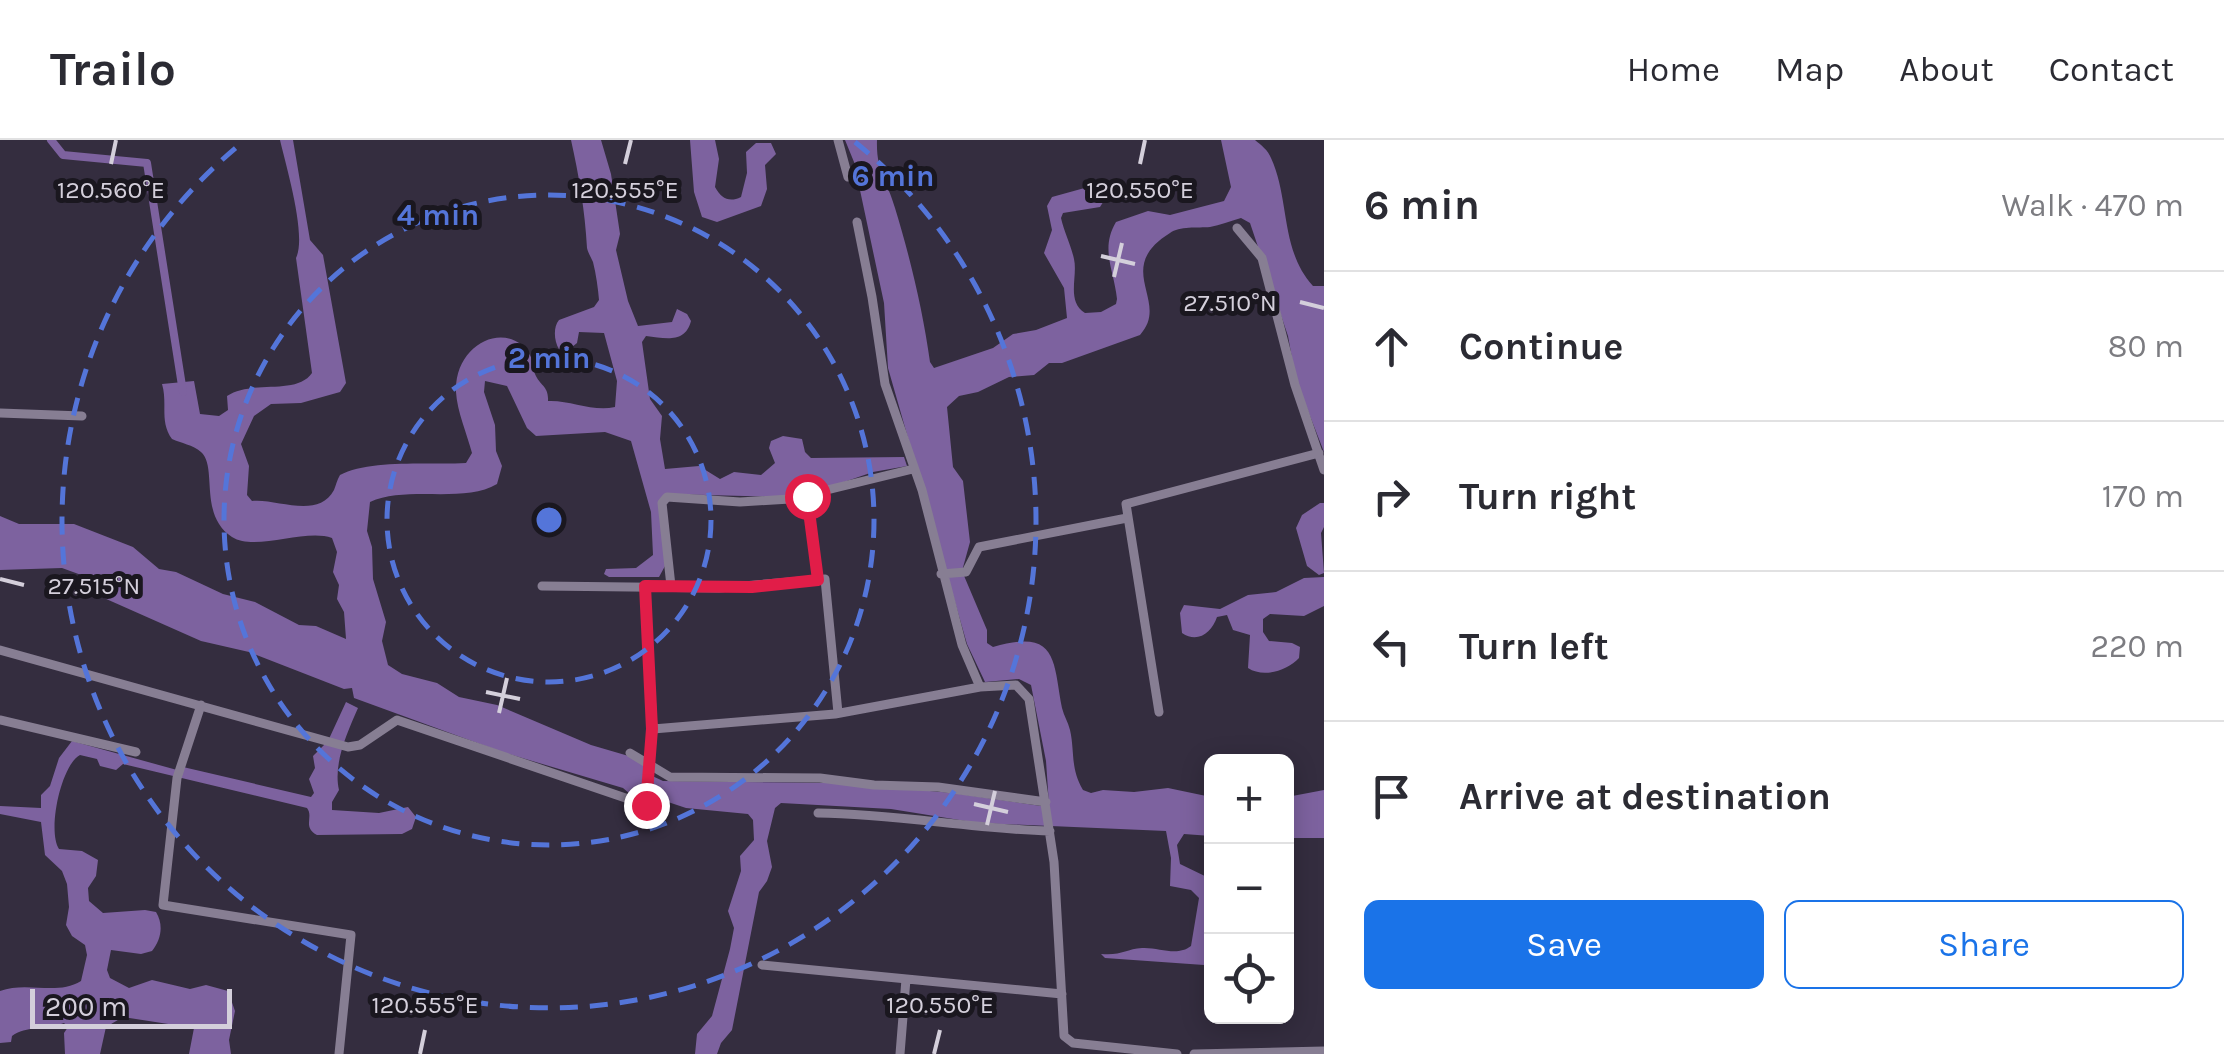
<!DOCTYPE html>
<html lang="en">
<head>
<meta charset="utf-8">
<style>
	:root { --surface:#fff; --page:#f7f7f7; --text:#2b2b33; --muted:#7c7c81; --line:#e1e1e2; --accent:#1a73e8 }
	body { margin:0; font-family:Karla,sans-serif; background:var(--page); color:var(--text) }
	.controls { position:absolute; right:30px; bottom:30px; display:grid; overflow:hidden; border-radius:15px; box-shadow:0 5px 25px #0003 }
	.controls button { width:90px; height:90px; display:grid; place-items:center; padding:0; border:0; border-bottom:2px solid var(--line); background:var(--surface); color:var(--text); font:50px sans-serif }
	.scale { position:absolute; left:30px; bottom:25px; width:202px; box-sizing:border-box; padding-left:10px; border:5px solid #d4cfdb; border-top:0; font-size:28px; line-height:35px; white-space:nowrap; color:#d4cfdb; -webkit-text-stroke:8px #1a171f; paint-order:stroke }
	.stop { position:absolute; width:30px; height:30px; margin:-22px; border:8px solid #e11d48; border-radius:50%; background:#fff }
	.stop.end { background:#e11d48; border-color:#fff; box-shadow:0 2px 10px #0008 }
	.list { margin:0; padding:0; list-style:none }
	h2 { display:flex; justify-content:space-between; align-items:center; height:130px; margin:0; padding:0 40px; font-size:42px }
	h2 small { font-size:32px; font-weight:400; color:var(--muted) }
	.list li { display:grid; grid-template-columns:65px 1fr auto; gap:30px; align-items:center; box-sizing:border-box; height:150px; padding:0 40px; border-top:2px solid var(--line) }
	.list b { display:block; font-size:38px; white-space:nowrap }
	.list em { font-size:32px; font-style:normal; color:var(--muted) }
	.actions { display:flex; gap:20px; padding:30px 40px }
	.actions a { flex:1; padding:22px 0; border:2px solid var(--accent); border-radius:15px; text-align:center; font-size:35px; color:var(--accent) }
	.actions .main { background:var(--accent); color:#fff }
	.icon { flex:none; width:55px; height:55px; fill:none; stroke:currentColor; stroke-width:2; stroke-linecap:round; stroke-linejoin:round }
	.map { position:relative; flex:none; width:1324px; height:914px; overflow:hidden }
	header { display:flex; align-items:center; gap:60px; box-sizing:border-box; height:140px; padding:0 50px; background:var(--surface); border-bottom:2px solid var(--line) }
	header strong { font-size:48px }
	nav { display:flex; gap:55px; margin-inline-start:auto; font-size:35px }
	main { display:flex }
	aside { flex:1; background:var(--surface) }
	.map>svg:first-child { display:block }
	.water { fill:#7d629f }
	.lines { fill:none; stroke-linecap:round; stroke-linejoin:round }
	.canal { stroke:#7d629f; stroke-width:8 }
	.minor { stroke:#877e93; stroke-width:9 }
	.route { stroke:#e11d48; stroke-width:12 }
	.ticks { fill:none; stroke:#d4cfdb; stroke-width:4 }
	.ring { fill:none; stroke:#5475d9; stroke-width:5; stroke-dasharray:18 12 }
	.ticks-label { font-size:25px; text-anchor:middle; fill:#d4cfdb; stroke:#1a171f; stroke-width:10; stroke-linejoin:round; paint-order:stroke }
	.centre { fill:#5475d9; stroke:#1a171f; stroke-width:5 }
	.ring-label { font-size:30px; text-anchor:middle; font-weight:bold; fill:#5475d9; stroke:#1a171f; stroke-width:10; stroke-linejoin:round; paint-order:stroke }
</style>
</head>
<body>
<header>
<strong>Trailo</strong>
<nav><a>Home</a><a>Map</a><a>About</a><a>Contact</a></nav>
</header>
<main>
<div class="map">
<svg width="1324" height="914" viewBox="0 0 1324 914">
	<rect width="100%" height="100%" fill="#342d3f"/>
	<path class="water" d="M280 0H293L310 100 323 115 346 243 340 252 301 263 271 264 254 276 241 304 249 326 247 355 252 361C276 358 318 380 334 350 336 345 337 340 340 335 369 319 432 325 466 323L472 313C467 294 457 271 456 252 454 201 512 177 532 219 535 223 533 230 535 234 540 246 549 246 548 261 571 260 592 272 615 267L617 241 604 193 579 192 577 203 567 211 559 209C554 201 553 187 559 180L594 167 599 160C598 148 596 134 593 122 591 117 588 113 587 108 585 71 579 36 571 0H601L611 34 620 94 616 110 628 161 638 186 672 182 677 169 687 174 691 181C685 204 665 198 646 196L642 202 650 259 662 276 660 299 665 329 699 326 720 339 734 332 761 335 775 323 769 308 771 301 783 296 802 299 805 312 811 318 904 317 907 326 873 332 815 352 780 357 667 354 661 365 665 426 659 437H609L604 434 606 429 636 428 653 415 651 372 631 301 605 292 536 296 527 288 507 246 485 241 484 252 495 285 496 311 502 326 497 344C464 364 407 345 370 362L367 391 372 407 373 439 386 482 382 501 388 525 402 534 437 543 459 557 497 565 591 605 632 617 649 627 648 634 663 641 837 643 953 653 1041 666 1049 665 1046 621 1031 545 1019 539 985 542 967 504 888 228 884 163 854 22 845 0H877C876 32 887 40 895 68 910 117 923 171 930 222L934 228 993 208 1013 194 1036 190 1067 178 1064 148 1044 113 1052 90 1047 66 1052 57 1099 44 1105 59 1100 67 1063 73 1061 78C1064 92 1071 105 1074 119 1078 137 1066 161 1085 173L1101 172 1116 164 1117 159C1114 130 1100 109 1116 82L1148 71 1170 75 1224 61 1231 47 1221 0H1255C1261 5 1268 10 1271 18 1290 59 1280 110 1313 146H1324V312L1296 240 1288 196 1250 83 1241 78C1230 81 1220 85 1210 87 1198 88 1179 86 1170 93 1112 129 1171 161 1140 195L1062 223H1049L1034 235 1009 237 978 252 959 256 947 267 953 327 963 341 970 402 962 431 987 490V503L993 507C1058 488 1053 520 1062 568 1064 576 1068 582 1070 590 1075 612 1070 628 1083 650L1091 653 1103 650 1134 652 1168 648 1211 657V696L1184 694 1177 705 1180 724 1211 739 1208 797 1211 800V832L1204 825 1105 818 1101 814C1121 816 1126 809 1142 808 1159 807 1177 817 1191 806L1199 758 1191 750 1170 746 1171 718 1166 691 978 683 891 669 781 663 775 668 767 701 772 727 767 741 759 752 732 890 721 903 717 914H695L697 894 712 876 730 809 734 788 728 771 741 731 740 716 754 700 753 680 748 674 686 668 647 655 630 654 623 648 502 612 354 558 352 548 344 549 249 512 201 501 104 458 89 446 84 436 62 428 0 430V376L19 384H74L133 407 159 429 176 432 223 454 255 462 299 485 316 486 346 499 344 472 337 459 339 445 333 432 337 412 332 398C305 388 256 412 232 397 198 375 218 327 201 312 193 305 181 303 172 299 159 281 168 264 162 244L194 241 200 274 219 276 228 270 227 256C252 239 296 256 312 233L296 118C307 96 286 26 280 0Z
		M690 0H715L719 19 715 47C721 58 729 63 741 57L747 33 746 12 756 3H771L776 14 765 25 767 49 761 66 717 82 702 77 694 52Z
		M1320 363H1324V387L1321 393 1324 433 1319 435 1307 426 1296 388 1302 375Z
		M1324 437V466L1304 476 1270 474 1263 479V492L1269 501 1292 503 1300 507 1299 518C1287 531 1263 538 1248 528L1250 495 1233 490 1227 475 1217 477C1212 492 1198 504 1182 493L1180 473 1184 465 1220 469 1248 455 1276 452 1304 438Z
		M346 562 358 568C347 593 333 624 339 650L332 662V670L379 673 408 667 416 677 412 689 402 694 317 695C302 687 314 677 307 668L123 624 116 630 100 626 97 619 80 615C61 625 47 691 59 709L82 711 98 720 96 736 88 748 89 761 103 773 145 770 156 772C164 785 161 800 152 811L141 814 111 810 107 830 110 838 129 848 152 840 190 849 206 845 228 851 235 871 229 900 231 914H189L194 888 123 877 106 887 100 914H65L64 893 68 887 64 883C49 889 25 886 12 896L11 902 0 903V851C27 841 57 856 81 841L87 815 85 805 72 796 66 785 69 767 67 744 62 731 45 715 41 682 0 674V666L41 668V655L50 646 59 618 72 601 177 630 183 627 311 657 314 653 309 639 315 628 313 616 328 601Z
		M1324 650V698H1287V657Z"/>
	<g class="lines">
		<path class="canal" d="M51 0 63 15 147 23 183 252"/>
		<path class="minor" d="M838 0 848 37
			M857 82 872 157 885 244 922 350 962 505 980 547 1016 545 1029 559 1054 722 1064 896 1073 903 1177 914
			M1237 88 1262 118 1295 245 1324 330
			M0 273 82 276
			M807 356 818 440
			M941 434 966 432 979 407 1127 378
			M542 446 719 448 825 439 838 573
			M671 446 662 363 667 357 740 362 790 359 913 329
			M0 510 348 607 360 605 397 580 646 665 653 589 645 446
			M201 565 177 638 163 765 351 795 339 914
			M1159 572 1126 364 1319 313
			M0 580 136 612
			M653 589 835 574 980 547
			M630 613 670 637 820 638 874 645 938 647 1046 662
			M818 673C898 674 971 689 1050 691
			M762 825 1062 854
			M900 914 906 839
			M1194 914 1324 911"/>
	</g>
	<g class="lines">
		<path class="route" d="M646 665 652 589 645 446 752 447 818 440 807 356"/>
	</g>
	<path class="ticks" d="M111 24 116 0M625 24 631 0M1140 24 1145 0M1101 116 1135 124M1114 137 1122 103M1300 162 1324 168M0 439 24 445M486 552 520 559M499 573 507 538M974 664 1008 672M987 685 995 651M420 914 425 890M934 914 940 890"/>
	<g class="ring">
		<circle cx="549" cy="380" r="162"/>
		<circle cx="549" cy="380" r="325"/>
		<path d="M855 2A487 487 0 1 1 243 2"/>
	</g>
	<g class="ticks-label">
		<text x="625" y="58">120.555°E</text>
		<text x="1140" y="58">120.550°E</text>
		<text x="111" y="58">120.560°E</text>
		<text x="1230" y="171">27.510°N</text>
		<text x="94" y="454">27.515°N</text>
		<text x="425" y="873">120.555°E</text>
		<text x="940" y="873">120.550°E</text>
	</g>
	<circle cx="549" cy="380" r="15" class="centre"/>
	<g class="ring-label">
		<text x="893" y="46">6 min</text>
		<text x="438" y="85">4 min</text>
		<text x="549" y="228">2 min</text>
	</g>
</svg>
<div class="controls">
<button>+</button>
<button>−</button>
<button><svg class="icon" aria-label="locate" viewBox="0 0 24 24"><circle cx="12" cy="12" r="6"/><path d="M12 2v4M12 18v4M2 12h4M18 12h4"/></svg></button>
</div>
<div class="scale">200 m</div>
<div class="stop" style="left:807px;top:356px"></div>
<div class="stop end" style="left:646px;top:665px"></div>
</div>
<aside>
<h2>6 min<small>Walk · 470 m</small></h2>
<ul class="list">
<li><svg class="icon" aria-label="ahead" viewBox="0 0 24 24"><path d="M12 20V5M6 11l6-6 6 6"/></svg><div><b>Continue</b></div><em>80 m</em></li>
<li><svg class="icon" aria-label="right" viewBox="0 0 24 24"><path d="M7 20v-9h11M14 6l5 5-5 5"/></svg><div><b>Turn right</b></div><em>170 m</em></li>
<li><svg class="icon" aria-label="left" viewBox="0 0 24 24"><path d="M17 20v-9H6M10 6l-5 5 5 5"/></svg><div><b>Turn left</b></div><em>220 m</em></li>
<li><svg class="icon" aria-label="arrive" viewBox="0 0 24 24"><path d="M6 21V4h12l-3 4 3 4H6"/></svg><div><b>Arrive at destination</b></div></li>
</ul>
<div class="actions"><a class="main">Save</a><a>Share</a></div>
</aside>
</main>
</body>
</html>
